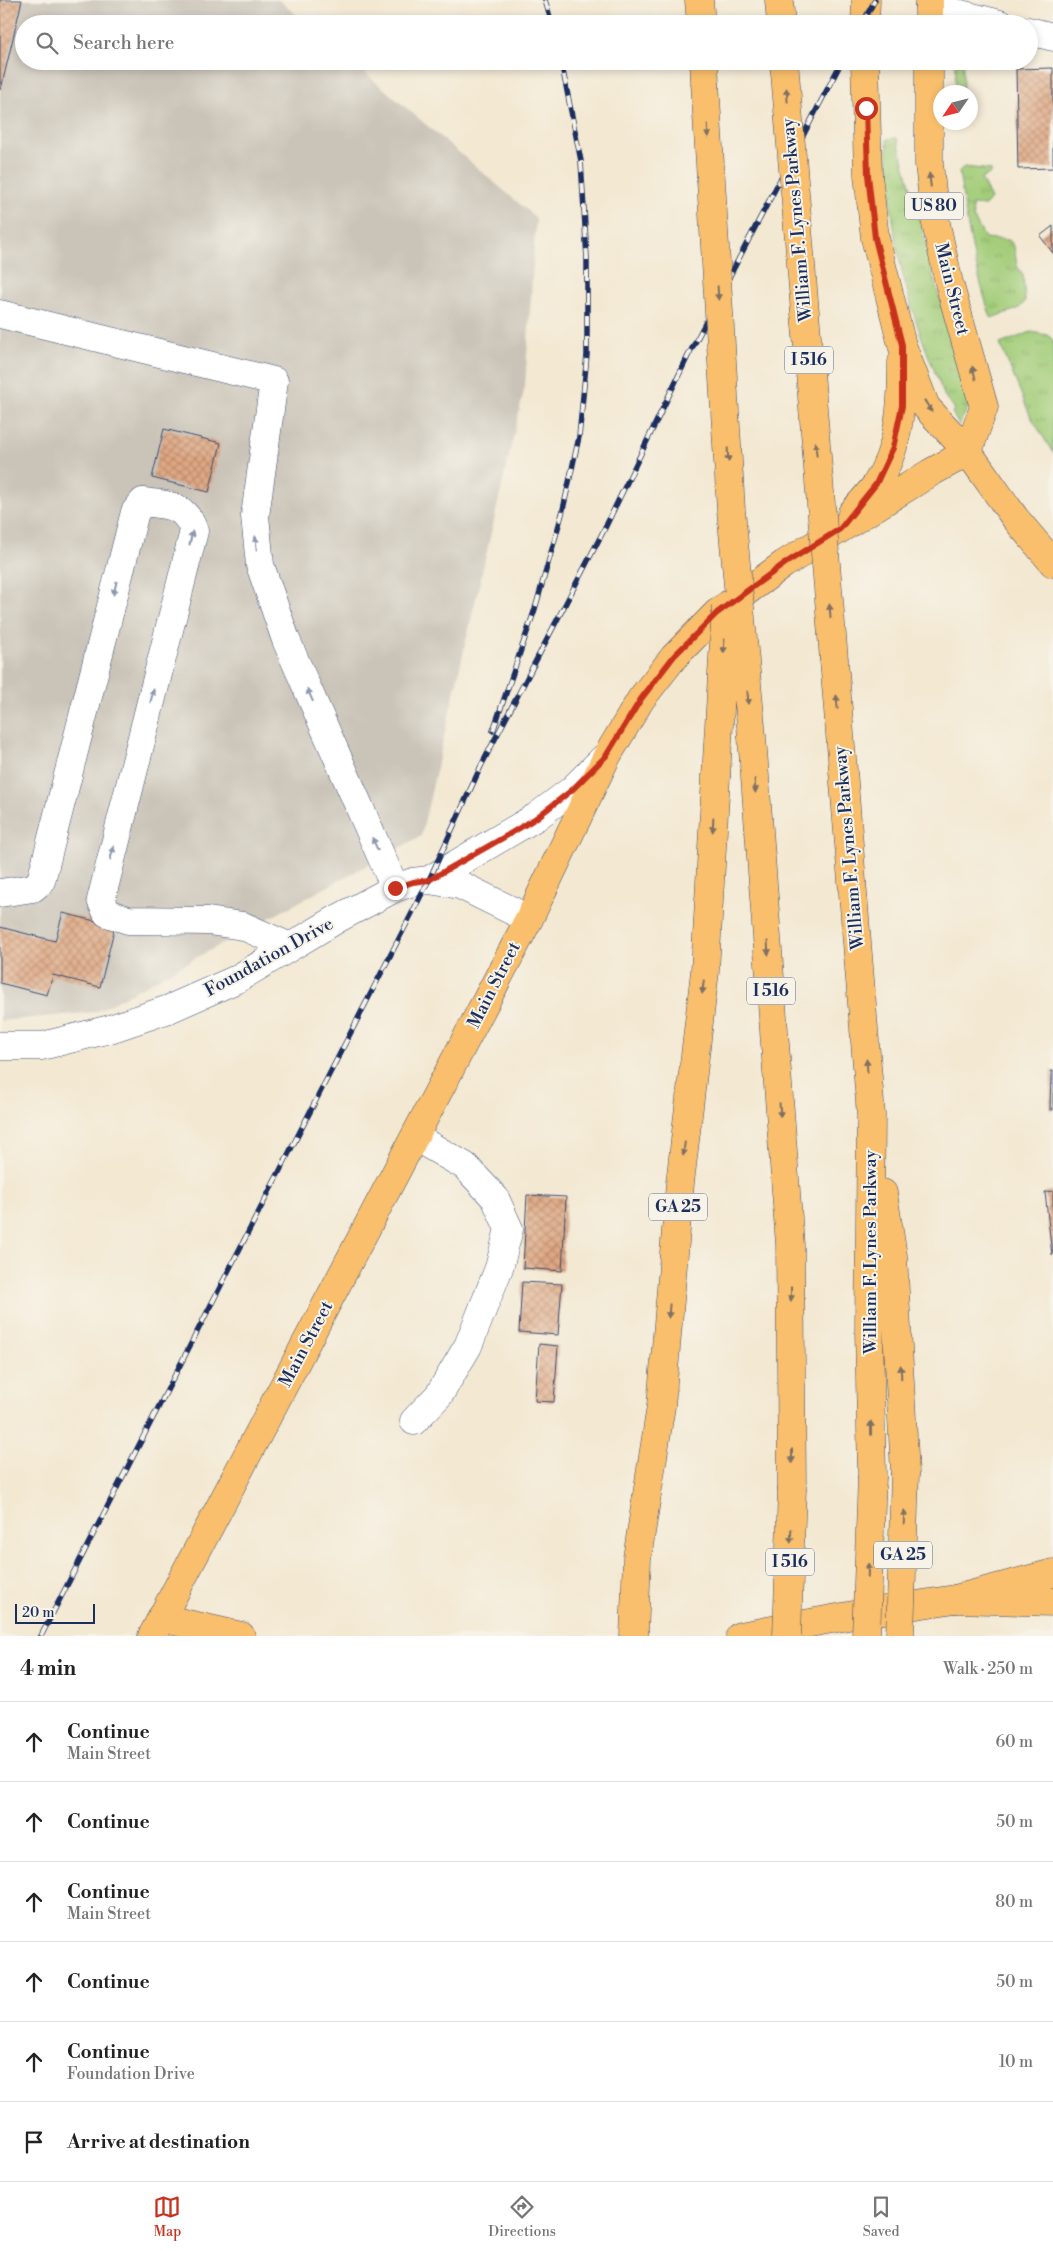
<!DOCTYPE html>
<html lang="en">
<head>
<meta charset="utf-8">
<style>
	:root { --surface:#fff; --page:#f6f6f6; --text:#222; --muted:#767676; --line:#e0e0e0; --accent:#c8321e }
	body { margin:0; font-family:"Libre Bodoni",serif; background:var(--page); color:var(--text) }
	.compass { position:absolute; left:933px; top:85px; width:45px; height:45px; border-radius:50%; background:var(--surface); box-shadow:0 2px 8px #0003; rotate:235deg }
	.scale { position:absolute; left:15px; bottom:12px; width:80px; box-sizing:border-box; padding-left:5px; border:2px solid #1b2f5e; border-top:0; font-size:14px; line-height:18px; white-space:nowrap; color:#1b2f5e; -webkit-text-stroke:4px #f7f3e8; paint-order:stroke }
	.stop { position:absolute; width:15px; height:15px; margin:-11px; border:4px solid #c8321e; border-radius:50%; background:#fff }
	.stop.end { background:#c8321e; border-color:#fff; box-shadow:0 1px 5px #0008 }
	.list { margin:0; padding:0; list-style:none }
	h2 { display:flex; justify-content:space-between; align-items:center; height:65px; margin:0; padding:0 20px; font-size:21px }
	h2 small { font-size:16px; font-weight:400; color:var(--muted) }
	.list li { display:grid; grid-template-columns:32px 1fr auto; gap:15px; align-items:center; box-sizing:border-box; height:80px; padding:0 20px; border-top:1px solid var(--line) }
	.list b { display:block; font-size:19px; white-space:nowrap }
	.list p { margin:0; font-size:16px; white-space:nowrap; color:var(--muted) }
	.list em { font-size:16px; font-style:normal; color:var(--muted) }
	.icon { flex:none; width:28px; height:28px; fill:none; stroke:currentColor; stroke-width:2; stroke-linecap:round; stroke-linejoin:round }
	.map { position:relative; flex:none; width:1053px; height:1636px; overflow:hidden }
	.search { position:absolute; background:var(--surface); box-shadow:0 2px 8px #0003; left:15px; right:15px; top:15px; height:55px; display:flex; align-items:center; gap:12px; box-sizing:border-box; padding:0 18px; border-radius:28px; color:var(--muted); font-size:19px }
	.sheet { height:545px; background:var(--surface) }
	nav { display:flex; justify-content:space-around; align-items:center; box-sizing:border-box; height:70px; border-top:1px solid var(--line); background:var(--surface); font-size:14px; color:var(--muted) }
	nav a { display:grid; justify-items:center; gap:2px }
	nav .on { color:var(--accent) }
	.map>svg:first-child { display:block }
	.industrial { fill:#c9c3b8 }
	.grass { fill:url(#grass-tufts); stroke:#5f7e6c }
	.building { fill:url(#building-cross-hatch) }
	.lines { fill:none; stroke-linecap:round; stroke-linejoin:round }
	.minor-casing { stroke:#3b4b6f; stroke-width:29 }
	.major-casing { stroke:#3b4b6f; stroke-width:29 }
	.highway-casing { stroke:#3b4b6f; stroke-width:29 }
	.minor { stroke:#fff; stroke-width:28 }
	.major { stroke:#f9bf6c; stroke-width:28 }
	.highway { stroke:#f9bf6c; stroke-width:28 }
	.rail-casing { stroke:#1b2f5e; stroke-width:5.5 }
	.rail { stroke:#f7f3e8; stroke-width:4; stroke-dasharray:11; stroke-linecap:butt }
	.highway-bridge-casing { stroke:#3b4b6f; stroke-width:29; stroke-linecap:butt }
	.highway-bridge { stroke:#f9bf6c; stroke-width:28 }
	.oneway { fill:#7f7064 }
	.oneway2 { fill:#8d97ae }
	.route { stroke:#c8321e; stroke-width:6 }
	.labels { text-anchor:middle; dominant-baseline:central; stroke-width:4; stroke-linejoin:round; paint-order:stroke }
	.shield { fill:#f7f3e8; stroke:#5d6a87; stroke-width:1 }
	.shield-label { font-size:16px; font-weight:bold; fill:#1b2f5e }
	.street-label { font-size:18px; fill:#1b2f5e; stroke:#f7f3e8 }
</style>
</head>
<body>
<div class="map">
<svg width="1053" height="1636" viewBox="0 0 1053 1636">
	<defs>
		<pattern id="grass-tufts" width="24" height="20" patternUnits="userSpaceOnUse" patternTransform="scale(1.25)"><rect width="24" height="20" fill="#a3cd79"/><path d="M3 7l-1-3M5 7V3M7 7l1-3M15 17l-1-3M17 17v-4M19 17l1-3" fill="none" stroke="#8cb06b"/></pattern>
		<pattern id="building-cross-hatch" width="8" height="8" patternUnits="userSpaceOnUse" patternTransform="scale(1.25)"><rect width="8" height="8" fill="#e0a882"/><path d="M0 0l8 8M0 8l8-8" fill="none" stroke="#b5896e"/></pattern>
	</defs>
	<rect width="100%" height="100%" fill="#f7f3e8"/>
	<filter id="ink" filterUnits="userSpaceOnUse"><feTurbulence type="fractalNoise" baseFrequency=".02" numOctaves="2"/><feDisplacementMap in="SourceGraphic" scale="10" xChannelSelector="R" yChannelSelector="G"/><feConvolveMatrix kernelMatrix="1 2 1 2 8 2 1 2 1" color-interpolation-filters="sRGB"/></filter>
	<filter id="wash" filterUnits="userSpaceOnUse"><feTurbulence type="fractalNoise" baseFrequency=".0096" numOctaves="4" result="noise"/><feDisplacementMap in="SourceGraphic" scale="20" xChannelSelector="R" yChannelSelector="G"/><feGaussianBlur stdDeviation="1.12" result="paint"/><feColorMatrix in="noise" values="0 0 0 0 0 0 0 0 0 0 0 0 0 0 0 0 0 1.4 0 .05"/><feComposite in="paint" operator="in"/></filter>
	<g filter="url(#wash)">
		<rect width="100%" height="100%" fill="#f3e8d2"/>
		<path class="industrial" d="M0 0H279L307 24H24V61H351L536 218 525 386 421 836 96 1012 0 1021Z"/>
		<path class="grass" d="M956 61H966L963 63V92H955Z
			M897 138 923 231 934 280 969 392V405L959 426 952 412 955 410C953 404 947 401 944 395 931 362 917 329 908 294 894 245 888 190 887 139Z
			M964 167 991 170V173L981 179 991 199 985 206 972 205 973 217 985 238 1009 240 1014 246 1017 266 1023 275 1025 302 1018 309 991 318C975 270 966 221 959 171Z
			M1031 332 1047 335 1053 340V453L1030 415 1000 344Z"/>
		<g id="blocks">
			<path class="building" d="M0 0H22L1 89H0Z
				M1053 68V168L1018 169 1016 69Z
				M1053 226V253L1040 236Z
				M164 429 221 443 209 492 152 478Z
				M63 913 115 926 100 987 53 975 47 995 0 983V927L55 941Z
				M1051 1071H1053V1110H1050Z
				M1053 1191V1255H1052L1045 1192Z
				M527 1195 566 1197 562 1271 523 1268Z
				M522 1282 562 1284 558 1335 519 1332Z
				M539 1344 558 1346 554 1402 535 1401Z"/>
		</g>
	</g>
	<g filter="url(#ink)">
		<use href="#blocks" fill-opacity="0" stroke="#3b4b6f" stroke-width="1"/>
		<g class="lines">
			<g class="minor-casing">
				<path id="minor" d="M929 6 1000 24
					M1029 31 1053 37
					M0 314 274 381 255 516 260 565 286 640 395 888
					M429 880 536 817 572 790 605 757
					M0 893 33 888 41 881 135 512 143 502C168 505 185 504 194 531L101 900 107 913 128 920 208 921 243 926 290 947
					M0 1046H42L110 1029 169 1009 237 979 337 919 395 888 413 882 429 880 460 885 529 919
					M414 1421 439 1395 468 1346 499 1268 509 1229 495 1198 465 1166 415 1137"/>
			</g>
			<g class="major-casing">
				<path id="major" d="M865 24 866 0
					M929 24V0
					M865 61 868 175 875 238 902 345 926 407 968 452 1015 518 1053 563
					M852 513C860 504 868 495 875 486 900 449 902 404 902 362
					M161 1618 241 1636
					M152 1636 529 919 607 756 641 699 674 657 717 613 784 564 930 473 968 452 984 407 949 283 935 219 929 164V61
					M740 1636 859 1614 955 1599 1053 1573"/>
			</g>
			<g class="highway-casing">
				<path id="highway" d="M699 0 701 24
					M779 0 781 24
					M704 61 705 82
					M834 660 871 1115 869 1329 872 1476
					M752 737 790 1245 792 1488
					M883 1193 893 1256 905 1473
					M955 1599 1053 1602
					M634 1636 637 1558 661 1406 680 1183 705 971 716 777"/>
			</g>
			<use href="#minor" class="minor"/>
			<use href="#major" class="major"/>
			<use href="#highway" class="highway"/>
			<g class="rail-casing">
				<path id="rail" d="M545 0 552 24
					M862 24 875 0
					M493 731 535 609 562 514 579 437 587 355V258L581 161 561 61
					M41 1636 429 880 481 766 605 528 688 356 842 61"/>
			</g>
			<use href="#rail" class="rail"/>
			<g class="highway-bridge-casing">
				<path id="highway-bridge" d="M784 61 834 660
					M705 82 731 510 752 737
					M716 777 726 606
					M787 1636 792 1488
					M866 1636 872 1476
					M900 1636 905 1473"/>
			</g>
			<use href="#highway-bridge" class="highway-bridge"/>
		</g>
		<defs><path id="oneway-solid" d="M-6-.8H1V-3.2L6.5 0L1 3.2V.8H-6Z" transform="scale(1.25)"/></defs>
		<g class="oneway">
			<use href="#oneway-solid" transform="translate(787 95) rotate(-95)"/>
			<use href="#oneway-solid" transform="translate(708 131) rotate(87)"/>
			<use href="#oneway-solid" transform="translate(930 180) rotate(-97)"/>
			<use href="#oneway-solid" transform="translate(718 293) rotate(87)"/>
			<use href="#oneway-solid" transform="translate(974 373) rotate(-105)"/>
			<use href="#oneway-solid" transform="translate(928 406) rotate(58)"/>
			<use href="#oneway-solid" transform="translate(816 449) rotate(-95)"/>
			<use href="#oneway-solid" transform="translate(728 455) rotate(87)"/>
			<use href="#oneway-solid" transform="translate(830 611) rotate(-95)"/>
			<use href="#oneway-solid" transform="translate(724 646) rotate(93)"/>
			<use href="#oneway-solid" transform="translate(748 698) rotate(85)"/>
			<use href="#oneway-solid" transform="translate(837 702) rotate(-95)"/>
			<use href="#oneway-solid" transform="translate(755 786) rotate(86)"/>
			<use href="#oneway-solid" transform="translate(713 825) rotate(93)"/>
			<use href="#oneway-solid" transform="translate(768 948) rotate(86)"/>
			<use href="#oneway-solid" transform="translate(703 987) rotate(97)"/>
			<use href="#oneway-solid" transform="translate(867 1066) rotate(-95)"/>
			<use href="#oneway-solid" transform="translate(780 1110) rotate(86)"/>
			<use href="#oneway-solid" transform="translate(684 1149) rotate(97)"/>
			<use href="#oneway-solid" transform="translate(791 1294) rotate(90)"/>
			<use href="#oneway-solid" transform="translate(669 1311) rotate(95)"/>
			<use href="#oneway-solid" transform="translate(901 1372) rotate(-93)"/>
			<use href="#oneway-solid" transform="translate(871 1428) rotate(-91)"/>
			<use href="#oneway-solid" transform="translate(792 1456) rotate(90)"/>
			<use href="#oneway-solid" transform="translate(904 1517) rotate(-88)"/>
			<use href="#oneway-solid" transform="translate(791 1536) rotate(92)"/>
			<use href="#oneway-solid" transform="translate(868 1570) rotate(-88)"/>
		</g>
		<g class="oneway2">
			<use href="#oneway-solid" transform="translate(191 538) rotate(-78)"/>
			<use href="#oneway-solid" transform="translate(256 543) rotate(-96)"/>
			<use href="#oneway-solid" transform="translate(115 588) rotate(104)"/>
			<use href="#oneway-solid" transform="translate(310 695) rotate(-114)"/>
			<use href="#oneway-solid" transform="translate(152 696) rotate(-76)"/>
			<use href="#oneway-solid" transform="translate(375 844) rotate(-114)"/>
			<use href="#oneway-solid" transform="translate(112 853) rotate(-76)"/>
		</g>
	</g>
	<g class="lines" filter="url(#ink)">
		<path class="route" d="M395 888 413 882 429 880 508 835 536 818 572 790 606 756 641 699 674 656 717 613 784 564 840 529 876 484 893 448 902 406V345L875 238 868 175 866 108"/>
	</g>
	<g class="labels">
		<g class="shield">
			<rect x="905" y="192.5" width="58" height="27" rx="4"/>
			<rect x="785" y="346.5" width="48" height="27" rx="4"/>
			<rect x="747" y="977.5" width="48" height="27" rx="4"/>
			<rect x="649" y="1193.5" width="58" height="27" rx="4"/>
			<rect x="874" y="1541.5" width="58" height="27" rx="4"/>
			<rect x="766" y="1548.5" width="48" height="27" rx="4"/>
		</g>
		<g class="shield-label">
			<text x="934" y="206">US 80</text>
			<text x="809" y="360">I 516</text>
			<text x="771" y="991">I 516</text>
			<text x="678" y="1207">GA 25</text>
			<text x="903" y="1555">GA 25</text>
			<text x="790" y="1562">I 516</text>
		</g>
		<g class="street-label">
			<text transform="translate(797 220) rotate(-95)">William F. Lynes Parkway</text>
			<text transform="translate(952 289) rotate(76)">Main Street</text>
			<text transform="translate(849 848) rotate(-95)">William F. Lynes Parkway</text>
			<text transform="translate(269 957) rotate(-29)">Foundation Drive</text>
			<text transform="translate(494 985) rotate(-63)">Main Street</text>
			<text transform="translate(870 1252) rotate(-90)">William F. Lynes Parkway</text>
			<text transform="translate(306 1344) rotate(-62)">Main Street</text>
		</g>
	</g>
</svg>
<svg class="compass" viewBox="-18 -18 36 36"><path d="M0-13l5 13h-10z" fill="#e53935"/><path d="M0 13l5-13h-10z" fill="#767676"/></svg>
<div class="scale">20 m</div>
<div class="stop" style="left:866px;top:108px"></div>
<div class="stop end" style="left:395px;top:888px"></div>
<div class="search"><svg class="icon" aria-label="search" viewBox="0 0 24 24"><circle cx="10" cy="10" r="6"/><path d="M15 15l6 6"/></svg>Search here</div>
</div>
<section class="sheet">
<h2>4 min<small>Walk · 250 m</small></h2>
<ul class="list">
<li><svg class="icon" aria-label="ahead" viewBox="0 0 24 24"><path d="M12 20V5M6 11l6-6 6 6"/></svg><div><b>Continue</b><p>Main Street</p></div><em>60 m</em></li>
<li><svg class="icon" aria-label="ahead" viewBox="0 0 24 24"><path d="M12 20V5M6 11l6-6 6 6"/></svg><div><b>Continue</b></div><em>50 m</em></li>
<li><svg class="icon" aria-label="ahead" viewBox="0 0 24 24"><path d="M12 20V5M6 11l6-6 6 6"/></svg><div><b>Continue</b><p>Main Street</p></div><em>80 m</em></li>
<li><svg class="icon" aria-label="ahead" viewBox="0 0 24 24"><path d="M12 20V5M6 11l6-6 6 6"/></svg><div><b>Continue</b></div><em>50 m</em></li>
<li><svg class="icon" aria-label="ahead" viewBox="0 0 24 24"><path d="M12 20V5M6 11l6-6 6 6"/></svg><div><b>Continue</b><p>Foundation Drive</p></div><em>10 m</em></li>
<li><svg class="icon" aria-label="arrive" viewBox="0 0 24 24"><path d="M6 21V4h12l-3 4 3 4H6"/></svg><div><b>Arrive at destination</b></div></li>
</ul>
</section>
<nav>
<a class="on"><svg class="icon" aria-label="map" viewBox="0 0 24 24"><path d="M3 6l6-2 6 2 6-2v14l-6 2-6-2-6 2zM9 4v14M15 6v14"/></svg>Map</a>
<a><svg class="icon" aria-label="directions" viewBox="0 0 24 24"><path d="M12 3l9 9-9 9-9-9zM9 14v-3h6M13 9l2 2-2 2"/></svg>Directions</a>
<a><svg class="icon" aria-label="saved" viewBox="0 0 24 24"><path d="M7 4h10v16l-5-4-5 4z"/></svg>Saved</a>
</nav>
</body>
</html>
